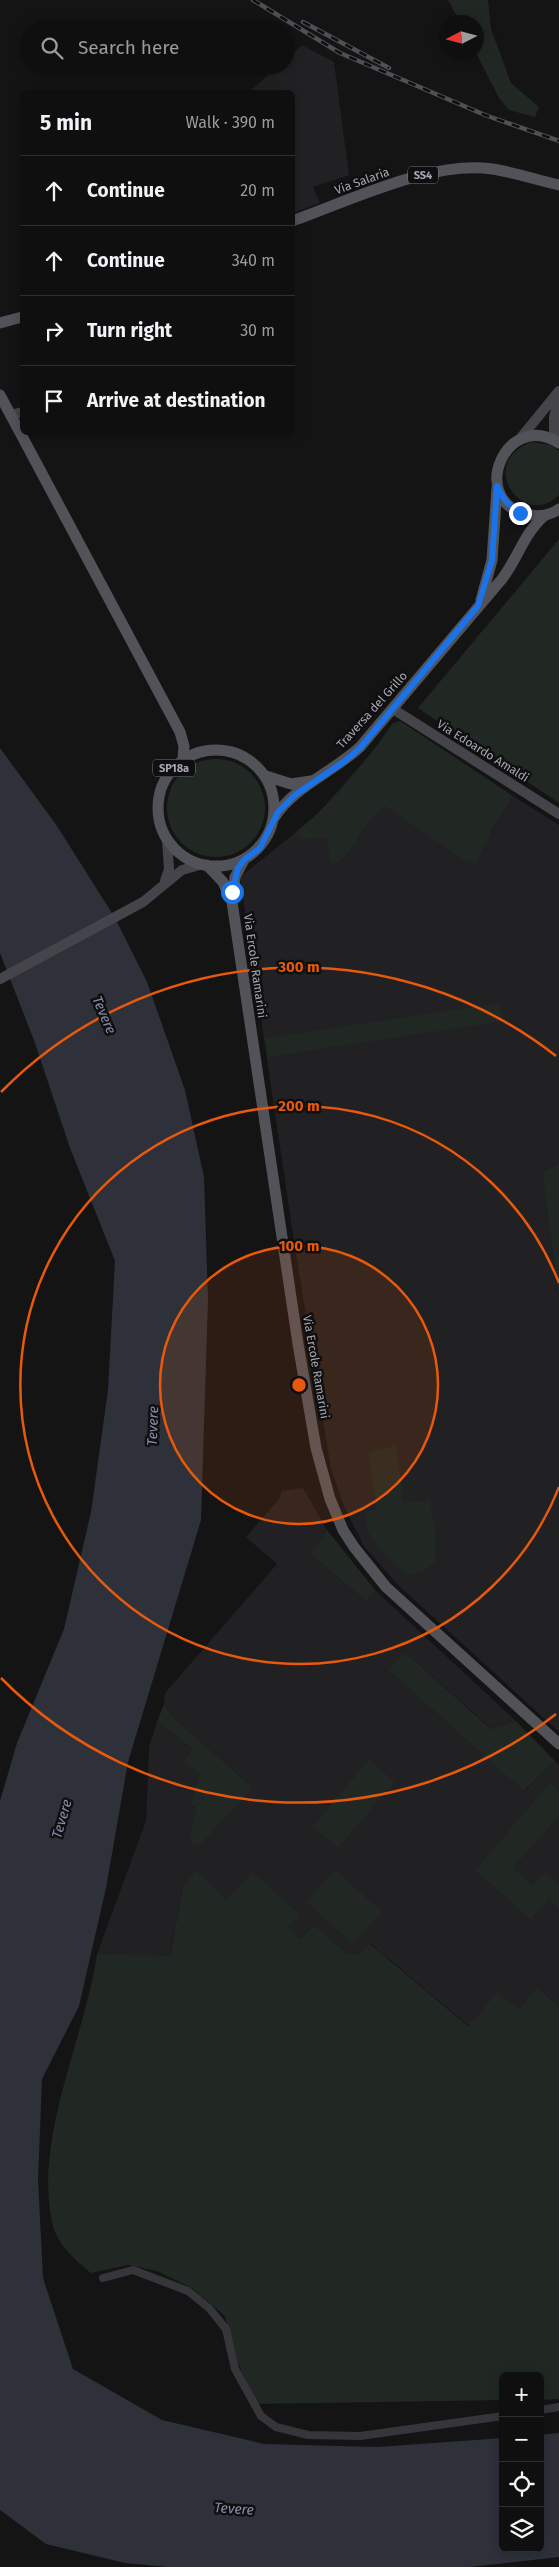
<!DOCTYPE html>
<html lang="en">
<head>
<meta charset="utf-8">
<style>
	:root { --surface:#0f0f10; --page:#181819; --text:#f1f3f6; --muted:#9b9c9f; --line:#2f2f30 }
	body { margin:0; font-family:"Fira Sans",sans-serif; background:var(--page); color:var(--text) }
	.controls { position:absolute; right:15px; bottom:15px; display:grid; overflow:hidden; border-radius:8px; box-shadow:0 2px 12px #0003 }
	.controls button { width:45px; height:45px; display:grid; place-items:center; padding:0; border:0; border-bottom:1px solid var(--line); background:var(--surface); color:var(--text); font:25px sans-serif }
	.compass { position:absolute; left:439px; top:15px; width:45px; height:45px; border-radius:50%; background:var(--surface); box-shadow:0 2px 12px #0003; rotate:264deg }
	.stop { position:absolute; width:15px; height:15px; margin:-11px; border:4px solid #1a73e8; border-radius:50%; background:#fff }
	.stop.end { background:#1a73e8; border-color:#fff; box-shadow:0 1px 5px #0008 }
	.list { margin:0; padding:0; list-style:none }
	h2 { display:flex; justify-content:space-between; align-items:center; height:65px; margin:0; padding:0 20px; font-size:21px }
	h2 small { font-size:16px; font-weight:400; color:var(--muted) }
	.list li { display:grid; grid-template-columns:32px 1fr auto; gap:15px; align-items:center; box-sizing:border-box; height:70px; padding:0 20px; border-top:1px solid var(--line) }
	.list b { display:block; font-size:19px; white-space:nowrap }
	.list em { font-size:16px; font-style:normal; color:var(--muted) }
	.icon { flex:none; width:28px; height:28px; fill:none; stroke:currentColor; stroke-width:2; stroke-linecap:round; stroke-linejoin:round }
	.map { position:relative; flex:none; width:559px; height:2567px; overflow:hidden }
	.search { position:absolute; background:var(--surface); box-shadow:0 2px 12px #0003; left:20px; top:20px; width:275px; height:55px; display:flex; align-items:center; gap:12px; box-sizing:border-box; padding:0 18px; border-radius:28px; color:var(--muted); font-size:19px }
	.panel { position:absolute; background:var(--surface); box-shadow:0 2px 12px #0003; left:20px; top:90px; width:275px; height:345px; border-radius:8px }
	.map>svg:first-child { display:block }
	.built { fill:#212022 }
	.green { fill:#212823 }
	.water { fill:#2e313a }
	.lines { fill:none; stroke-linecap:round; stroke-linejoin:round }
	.street { stroke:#36353a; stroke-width:8 }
	.secondary { stroke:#44444a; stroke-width:10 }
	.primary { stroke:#525259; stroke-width:11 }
	.rail-casing { stroke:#4f4f55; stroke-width:4.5 }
	.rail { stroke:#0f0f10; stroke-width:2.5; stroke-dasharray:8; stroke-linecap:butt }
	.route { stroke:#1a73e8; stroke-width:6 }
	.ring { fill:none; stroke:#e8590c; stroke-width:2.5 }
	.labels { text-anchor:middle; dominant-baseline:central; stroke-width:5; stroke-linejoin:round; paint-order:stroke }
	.shield { fill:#0f0f10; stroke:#797a83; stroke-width:1 }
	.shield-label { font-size:11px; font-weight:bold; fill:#a7a8b4 }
	.street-label { font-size:12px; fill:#a7a8b4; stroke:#0f0f10 }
	.water-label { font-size:14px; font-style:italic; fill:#828dac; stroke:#0f0f10 }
	.centre { fill:#e8590c; stroke:#0f0f10; stroke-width:2.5 }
	.ring-label { font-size:15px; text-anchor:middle; font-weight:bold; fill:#e8590c; stroke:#0f0f10; stroke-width:5; stroke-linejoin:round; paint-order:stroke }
</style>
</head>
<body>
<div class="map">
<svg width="559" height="2567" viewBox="0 0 559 2567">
	<rect width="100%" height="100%" fill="#141415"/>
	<path class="built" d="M302 45 334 62 349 175 313 187 320 203 293 213 292 92H249L278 66H286V59Z
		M373 751 492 831 513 796 559 825V1164L542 1172 559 1299V1732L398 1585 363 1545 344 1506 331 1469 295 1248 240 877 315 817Z
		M303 1488 327 1530 310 1554 366 1601 375 1590 516 1721 492 1729 405 1652 525 1791 555 1761 559 1765V2006L537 1987 519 2009 469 2026 371 1944 360 1954 347 1953 314 1925 301 1939 287 1928 299 1915 282 1900H227L196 1871 183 1886 169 1959 97 1954 146 1821 149 1747 157 1722 193 1749 200 1774 190 1806 196 1807 253 1788 172 1716 164 1704 165 1693 277 1564 246 1537 279 1499 282 1491Z"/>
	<path class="green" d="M448 0H488L491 29 511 83 539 107 535 117 509 110 499 98 476 53V22H460Z
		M532 442 551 445 559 451V495C523 531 475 462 532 442Z
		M559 539V803L418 708Z
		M400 721 513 796 491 832 476 863 466 861 385 806C378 813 370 819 365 827 355 840 349 860 330 864L327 837 301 840 296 832C334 802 366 762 393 723Z
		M167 808a49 49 0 1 1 98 0a49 49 0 1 1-98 0Z
		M500 1003 503 1021 268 1057 265 1038Z
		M559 1164V1299L542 1172Z
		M396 1445 404 1503 430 1500 435 1532V1562C414 1582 404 1575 387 1556 380 1550 372 1540 368 1531 366 1525 366 1517 365 1512L377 1509 368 1453Z
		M327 1530 375 1590 366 1601 310 1554Z
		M405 1652 491 1729 516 1721 555 1761 524 1791 389 1670Z
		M164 1704 172 1716 253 1788 199 1846 190 1842 196 1807 190 1805 200 1774 184 1762 193 1749 157 1722Z
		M369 1759 395 1782 338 1848 313 1827Z
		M550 1783 559 1790V1816L513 1868 532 1886 545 1872 559 1884V1908L549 1899 531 1919 475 1870Z
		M335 1869 382 1912 353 1944 306 1902Z
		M196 1870 227 1900 252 1872 300 1915 288 1927 301 1939 314 1925 347 1953 360 1954 370 1944 468 2026 498 1992 519 2009 537 1987 559 2006V2399L540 2400V2376H503V2400L254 2404 236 2357 225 2316 192 2288 157 2271 128 2265 91 2273C76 2261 58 2245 53 2226 32 2141 85 2039 97 1954L170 1956 183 1886Z"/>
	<path class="water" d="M0 748 57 826 115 918 147 982 185 1090 204 1177 208 1300 201 1520 128 1762 106 1888 79 2006 42 2079 38 2179 43 2278 73 2369 162 2420 264 2444 378 2447 503 2438V2548H540V2435L559 2433V2557L470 2567H168L125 2563 46 2544 0 2510V1801L17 1743 64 1629 91 1512 108 1390 115 1261 70 1148 35 1043 0 953Z"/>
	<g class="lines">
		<path class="street" d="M103 2278 133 2270 188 2291 209 2308 226 2329 235 2369 261 2416 276 2427 308 2435 360 2436 503 2416
			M540 2410 559 2407"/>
		<path class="secondary" d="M11 415 22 412
			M519 440 559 391
			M554 440V417L559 398
			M393 709 559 814
			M165 881 169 869 167 840
			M0 979 143 902 182 870 203 864"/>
		<path class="primary" d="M292 221C349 201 432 160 492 169 514 172 537 180 559 185
			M0 323 22 317
			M0 395 180 732 184 746 183 759
			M559 443C506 409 468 500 526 514 537 517 549 516 559 509
			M481 600 492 560 497 488
			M158 808a58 58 0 1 1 116 0a58 58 0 1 1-116 0Z
			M266 776 291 784 311 781
			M274 818C293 787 333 772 360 747L502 579C518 558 524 533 545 515
			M244 860 235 877 232 902 298 1344 316 1448 330 1499 343 1530 354 1547 386 1587 559 1744
			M207 865 223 882 230 898"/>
		<g class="rail-casing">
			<path id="rail" d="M253 0 340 53 485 115 559 141
				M303 22 389 68"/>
		</g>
		<use href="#rail" class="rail"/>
	</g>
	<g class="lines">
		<path class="route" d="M232 892 238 868 244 860 260 848 278 812 295 795 345 761 360 748 478 606 492 560 497 486C503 499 509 506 520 513"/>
	</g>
	<circle cx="299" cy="1385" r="139" fill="#e8590c" fill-opacity=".12"/>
	<g class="ring">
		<circle cx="299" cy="1385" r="139"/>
		<path d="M559 1487A279 279 0 1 1 559 1283"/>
		<path d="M556 1714A418 418 0 0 1 1 1678M1 1092A418 418 0 0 1 556 1056"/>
	</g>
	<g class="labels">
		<g class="shield">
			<rect x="408" y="166.5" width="30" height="17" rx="4"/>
			<rect x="153" y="759.5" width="42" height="17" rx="4"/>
		</g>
		<g class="shield-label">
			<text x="423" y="175">SS4</text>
			<text x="174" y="768">SP18a</text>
		</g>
		<g class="street-label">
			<text transform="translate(362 181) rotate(-20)">Via Salaria</text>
			<text transform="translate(372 710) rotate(-48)">Traversa del Grillo</text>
			<text transform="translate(483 751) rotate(32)">Via Edoardo Amaldi</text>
			<text transform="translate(255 966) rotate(82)">Via Ercole Ramarini</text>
			<text transform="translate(316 1367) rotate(80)">Via Ercole Ramarini</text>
		</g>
		<g class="water-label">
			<text transform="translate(104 1015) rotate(67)">Tevere</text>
			<text transform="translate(153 1426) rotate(-88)">Tevere</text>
			<text transform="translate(62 1819) rotate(-74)">Tevere</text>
			<text transform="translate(234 2509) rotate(4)">Tevere</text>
		</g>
	</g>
	<circle cx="299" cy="1385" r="8" class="centre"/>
	<g class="ring-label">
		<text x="299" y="972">300 m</text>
		<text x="299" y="1111">200 m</text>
		<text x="299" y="1251">100 m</text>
	</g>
</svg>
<div class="controls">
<button>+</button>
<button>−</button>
<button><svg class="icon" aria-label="locate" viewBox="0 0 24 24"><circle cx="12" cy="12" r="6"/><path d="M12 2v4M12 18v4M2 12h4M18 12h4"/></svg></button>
<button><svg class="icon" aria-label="layers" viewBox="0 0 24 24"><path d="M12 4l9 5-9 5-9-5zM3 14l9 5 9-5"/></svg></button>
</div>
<svg class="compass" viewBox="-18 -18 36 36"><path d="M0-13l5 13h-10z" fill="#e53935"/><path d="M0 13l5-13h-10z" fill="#9b9c9f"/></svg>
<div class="stop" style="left:232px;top:892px"></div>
<div class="stop end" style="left:520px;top:513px"></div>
<div class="search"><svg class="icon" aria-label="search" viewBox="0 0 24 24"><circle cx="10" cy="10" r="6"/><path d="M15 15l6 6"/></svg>Search here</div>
<section class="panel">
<h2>5 min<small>Walk · 390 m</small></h2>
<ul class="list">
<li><svg class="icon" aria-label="ahead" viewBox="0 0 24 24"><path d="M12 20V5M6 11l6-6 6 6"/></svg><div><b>Continue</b></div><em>20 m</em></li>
<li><svg class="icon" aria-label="ahead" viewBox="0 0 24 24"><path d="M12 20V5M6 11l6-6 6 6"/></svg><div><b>Continue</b></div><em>340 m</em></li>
<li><svg class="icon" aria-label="right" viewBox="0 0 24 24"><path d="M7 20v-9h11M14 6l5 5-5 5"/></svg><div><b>Turn right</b></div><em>30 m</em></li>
<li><svg class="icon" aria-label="arrive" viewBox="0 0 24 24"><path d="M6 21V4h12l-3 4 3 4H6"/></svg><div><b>Arrive at destination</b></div></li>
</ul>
</section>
</div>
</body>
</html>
